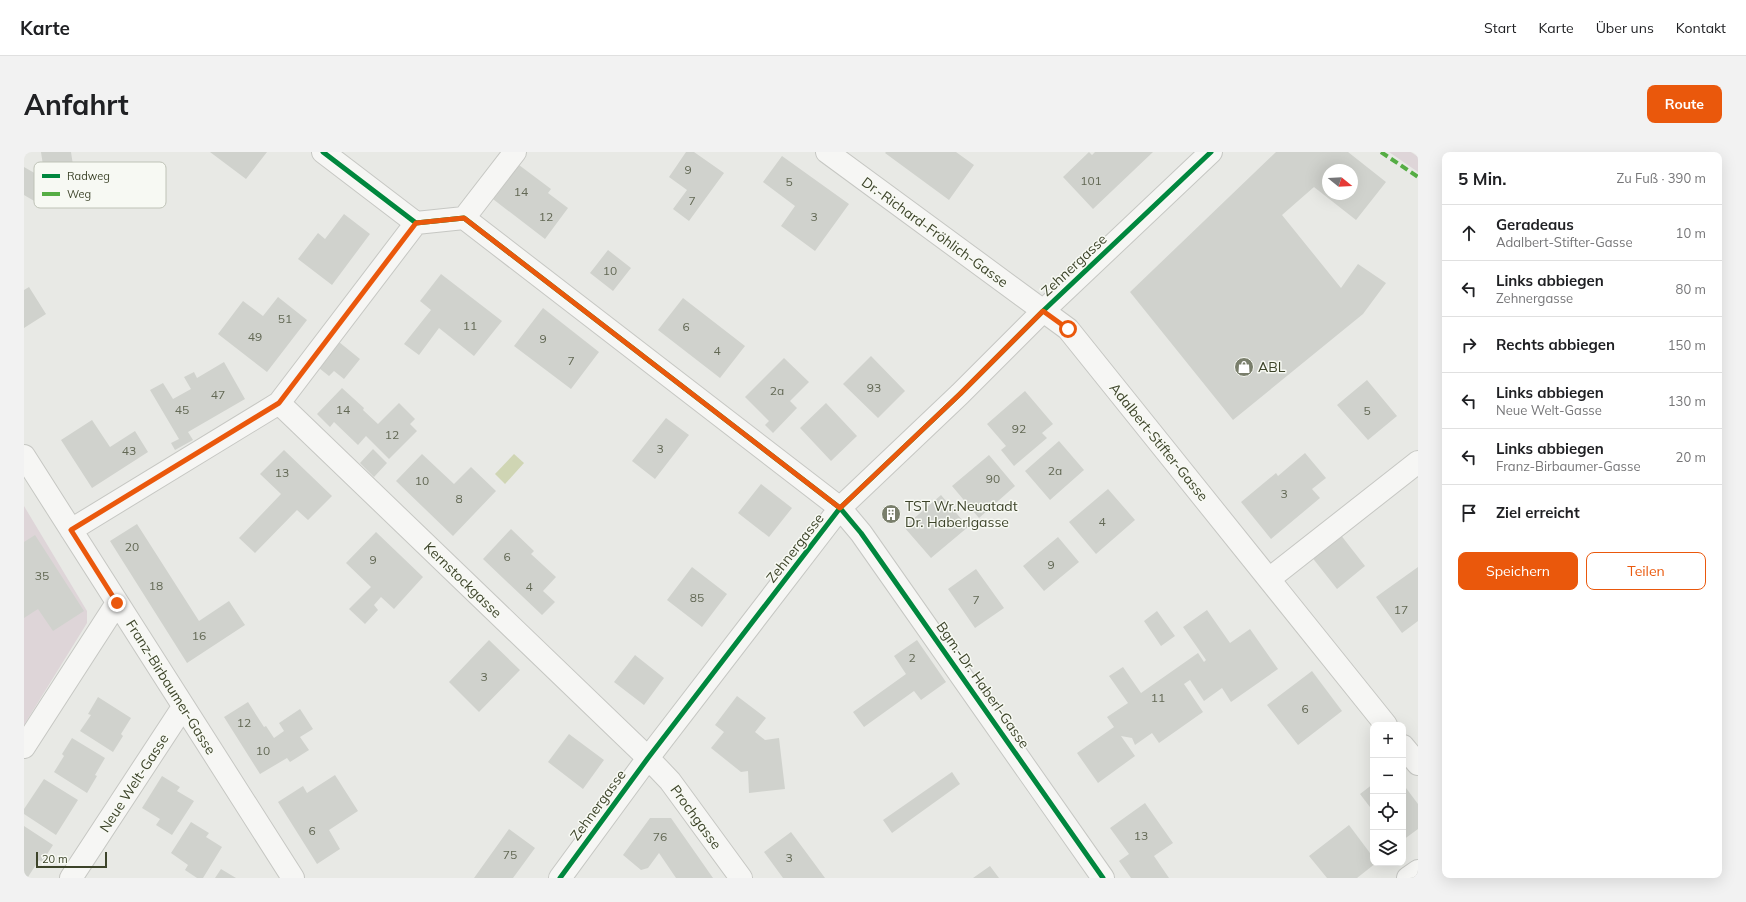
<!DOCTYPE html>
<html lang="de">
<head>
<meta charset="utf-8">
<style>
	:root { --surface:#fff; --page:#f2f2f2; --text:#202124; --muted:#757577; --line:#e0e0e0; --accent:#ea580c }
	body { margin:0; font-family:Mulish,sans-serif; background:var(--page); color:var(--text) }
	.controls { position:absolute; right:12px; bottom:12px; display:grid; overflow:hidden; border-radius:8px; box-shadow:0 4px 16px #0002 }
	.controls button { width:36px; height:36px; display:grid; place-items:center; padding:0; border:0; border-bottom:1px solid var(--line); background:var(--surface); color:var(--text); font:20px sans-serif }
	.compass { position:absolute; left:1298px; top:12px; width:36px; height:36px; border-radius:50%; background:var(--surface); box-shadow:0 4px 16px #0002; rotate:108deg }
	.scale { position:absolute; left:12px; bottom:10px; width:71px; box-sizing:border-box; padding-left:4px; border:2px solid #3d442a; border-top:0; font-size:11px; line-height:14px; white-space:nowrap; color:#3d442a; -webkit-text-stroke:3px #f7f9f3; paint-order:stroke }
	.stop { position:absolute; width:12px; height:12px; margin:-9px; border:3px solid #ea580c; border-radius:50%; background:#fff }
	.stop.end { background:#ea580c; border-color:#fff; box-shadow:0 1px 4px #0008 }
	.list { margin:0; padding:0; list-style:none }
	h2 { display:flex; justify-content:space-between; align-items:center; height:52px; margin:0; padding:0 16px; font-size:17px }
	h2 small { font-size:13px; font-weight:400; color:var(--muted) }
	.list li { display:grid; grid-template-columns:26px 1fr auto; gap:12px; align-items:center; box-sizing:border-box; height:56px; padding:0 16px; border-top:1px solid var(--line) }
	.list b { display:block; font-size:15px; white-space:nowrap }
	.list p { margin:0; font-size:13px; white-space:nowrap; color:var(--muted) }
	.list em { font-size:13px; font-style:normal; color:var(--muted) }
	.actions { display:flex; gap:8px; padding:12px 16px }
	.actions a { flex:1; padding:9px 0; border:1px solid var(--accent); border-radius:8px; text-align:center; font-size:14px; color:var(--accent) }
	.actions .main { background:var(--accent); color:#fff }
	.icon { flex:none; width:22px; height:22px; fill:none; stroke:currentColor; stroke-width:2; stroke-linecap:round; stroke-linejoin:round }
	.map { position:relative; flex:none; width:1394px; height:726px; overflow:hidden; border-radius:8px }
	header { display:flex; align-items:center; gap:24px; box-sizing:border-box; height:56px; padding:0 20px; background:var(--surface); border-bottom:1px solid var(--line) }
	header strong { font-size:19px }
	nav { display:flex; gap:22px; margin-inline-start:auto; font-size:14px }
	.intro { display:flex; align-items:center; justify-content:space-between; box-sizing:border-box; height:96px; padding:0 24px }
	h1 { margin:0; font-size:28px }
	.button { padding:10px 18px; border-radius:8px; background:var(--accent); color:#fff; font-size:14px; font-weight:700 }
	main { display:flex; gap:24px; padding:0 24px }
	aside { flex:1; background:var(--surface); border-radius:8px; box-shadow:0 4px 16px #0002 }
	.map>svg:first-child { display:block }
	.green { fill:#ded5d8 }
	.water { fill:#cfd5b3 }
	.building { fill:#d0d2cd; fill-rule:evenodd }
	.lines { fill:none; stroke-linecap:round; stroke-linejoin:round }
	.minor-casing { stroke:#c6c7c3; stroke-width:24 }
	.minor { stroke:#f6f6f4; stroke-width:22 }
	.quiet { stroke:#55ad44; stroke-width:4; stroke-dasharray:8 4; stroke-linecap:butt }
	.cycleway-casing { stroke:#f7f9f3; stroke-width:8 }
	.cycleway { stroke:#00873e; stroke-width:5 }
	.route { stroke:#ea580c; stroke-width:5 }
	.labels { text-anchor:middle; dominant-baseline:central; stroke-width:3; stroke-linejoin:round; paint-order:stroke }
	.number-label { font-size:12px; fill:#626854 }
	.street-label { font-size:14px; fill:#3d442a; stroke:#f7f9f3 }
	.poi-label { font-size:14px; fill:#3d442a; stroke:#f7f9f3; text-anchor:start }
	.key { fill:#f7f9f3; stroke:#bfc3b7; stroke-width:1 }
	.key-label { font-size:11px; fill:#3d442a }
</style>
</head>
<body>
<header>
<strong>Karte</strong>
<nav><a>Start</a><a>Karte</a><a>Über uns</a><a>Kontakt</a></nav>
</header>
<div class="intro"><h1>Anfahrt</h1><a class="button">Route</a></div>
<main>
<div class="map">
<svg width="1394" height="726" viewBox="0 0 1394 726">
	<rect width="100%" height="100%" fill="#e8e9e5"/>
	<path class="green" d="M1365 0H1387L1394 5V20Z
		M0 354 63 459V471L0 573Z"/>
	<path class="water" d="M490 302 500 311 481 332 471 322Z"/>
	<path class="building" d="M17 0H47L52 33 12 50 0 43V15L21 27Z
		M186 0H243L222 27Z
		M662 0H670L700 21 665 69 649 57 663 38 645 25Z
		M862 0H932L950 13 925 48 861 1Z
		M1065 0 1068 3 1071 0H1129L1069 57 1039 25Z
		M1252 0H1324L1362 30 1332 68 1290 35 1258 63 1317 136 1334 112 1362 131 1339 162 1209 268 1106 140ZM1304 18H1328V42H1304Z
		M758 4 825 52 791 99 757 74 771 54 739 30Z
		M491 10 527 37 524 41 544 56 521 87 465 44Z
		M320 62 346 82 308 133 274 107 294 81 301 87Z
		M584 98 607 116 589 139 566 121Z
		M417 122 478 169 450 204 415 176 395 203 380 192 407 158 396 149Z
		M5 135 22 162 0 176V138Z
		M254 145 283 168 243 220 194 182 219 149 239 164Z
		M659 146 721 194 696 226 634 178Z
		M519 156 575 200 547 237 490 194Z
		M315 190 336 207 320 227 310 219 305 224 295 216Z
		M847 204 881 239 854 266 819 232Z
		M760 206 785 230 766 249 773 256 749 281 741 273 745 269 721 245Z
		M200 210 221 247 164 280 169 288 151 298 147 291 155 287 126 238 139 231 149 247 167 237 160 225 170 220 173 226Z
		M1343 228 1373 264 1344 288 1313 253Z
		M318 236 340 256 339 258 354 272 375 251 391 267 386 272 393 279 365 307 342 284 334 293 310 270 306 275 293 262Z
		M1001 239 1029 272 1018 281 1023 286 990 314 977 298 982 294 963 272Z
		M802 251 833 284 807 309 776 276Z
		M642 266 665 283 631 327 608 309Z
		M68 268 86 295 111 279 124 300 68 336 37 288Z
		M1035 289 1060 318 1026 348 1001 319Z
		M349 297 363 311 350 325 336 311Z
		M260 298 308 344 284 368 273 358 231 401 215 386 257 342 236 322Z
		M1281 301 1302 326 1288 337 1296 346 1247 387 1217 350 1252 321 1254 324Z
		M398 302 430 332 447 315 472 339 429 384 372 329Z
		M965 303 991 334 955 366 928 334Z
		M737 332 768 356 745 385 714 361Z
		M1084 337 1111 368 1072 402 1045 370Z
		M917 343 944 375 907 406 880 375Z
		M868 354 874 360 866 369 860 363Z
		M113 372 175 469 205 449 221 473 163 511 86 389Z
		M487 377 510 399 507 402 532 425 519 439 531 450 518 463 459 407Z
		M352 380 399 425 370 457 357 445 350 453 354 458 341 472 325 457 347 435 322 411Z
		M1316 382 1341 414 1313 437 1287 404Z
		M11 383 60 459 29 479 14 457 0 466V390Z
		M1034 385 1055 410 1020 439 999 414Z
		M668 415 703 442 678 475 643 448Z
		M1394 415V469L1378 481 1352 445Z
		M952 417 980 456 951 476 924 437Z
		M1183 458 1206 491 1226 477 1254 517 1207 550 1198 536 1180 549 1166 528 1160 532 1179 560 1135 591 1128 581 1111 593 1108 586 1097 584 1111 604 1074 631 1053 601 1090 575 1083 565 1104 551 1085 524 1099 515 1117 541 1174 501 1180 510 1182 508 1159 475Z
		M1133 459 1151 484 1137 494 1120 469Z
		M465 488 496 518 455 560 425 530Z
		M893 488 922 530 897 548 890 539 840 575 829 560 882 522 870 504Z
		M611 503 640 526 620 553 590 530Z
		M1288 519 1318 559 1274 593 1243 553Z
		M713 544 742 566 731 580 741 588 755 586 761 637 725 641 724 619 717 620 687 596 700 580 691 573Z
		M74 545 107 566 97 582 99 584 89 600 56 579 67 563 64 562Z
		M224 550 240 575 242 574 250 586 260 579 255 571 276 557 289 577 276 585 285 598 266 610 263 606 236 622 200 565Z
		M545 582 580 608 559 637 524 610Z
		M48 586 81 606 71 623 73 624 63 641 30 620 40 604 38 602Z
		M928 620 936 632 868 681 859 668Z
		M311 623 334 659 305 678 316 697 293 712 254 650 279 634 283 641Z
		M138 624 156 635 153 639 170 649 148 683 132 673 136 667 118 656Z
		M20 627 54 648 32 683 0 662V657Z
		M1349 632V659L1336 642Z
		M1379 632 1394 652V677L1379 688Z
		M1121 651 1149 691 1130 704 1145 726H1107L1095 709 1105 702 1086 676Z
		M626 666H647L689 726H652L635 701 624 716 617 718 599 703Z
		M167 670 185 681 182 685 198 695 179 726H173L161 718 164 713 147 701Z
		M1325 673 1349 705V711H1352L1333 726H1303L1285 704Z
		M0 674 29 693 18 710 15 708 4 725 0 722Z
		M485 677 511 696 489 726H450Z
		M767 680 790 711 801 726H759L740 700Z
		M966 714 975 726H949Z
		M197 717 212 726H191Z"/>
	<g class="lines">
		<g class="minor-casing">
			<path id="minor" d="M299 0 392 71 440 66 816 356 837 381 1079 726
				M803 0 1044 177 1362 573
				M440 66 491 0
				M255 251 624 606 646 629 717 726
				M0 304 269 726
				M47 378 255 251 392 71
				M1245 427 1394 310
				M1379 594 1394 612
				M0 595 93 451
				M47 726 159 555
				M536 726 624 606 816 356 936 242 1019 159 1187 0
				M1384 726 1394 719"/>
		</g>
		<use href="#minor" class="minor"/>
		<path class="quiet" d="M1357 0 1394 25"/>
		<g class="cycleway-casing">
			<path id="cycleway" d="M299 0 392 71 440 66 816 356 837 381 1079 726
				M536 726 624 606 816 356 936 242 1019 159 1187 0"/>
		</g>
		<use href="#cycleway" class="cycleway"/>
	</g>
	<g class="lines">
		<path class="route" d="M93 451 47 378 255 251 392 71 440 66 816 356 936 242 1019 159 1044 177"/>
	</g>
	<defs>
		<g id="shop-disc" transform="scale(1)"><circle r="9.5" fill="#797e6b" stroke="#f7f9f3"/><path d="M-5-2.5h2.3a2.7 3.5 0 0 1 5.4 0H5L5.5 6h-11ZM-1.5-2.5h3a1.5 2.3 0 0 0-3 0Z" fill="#fff"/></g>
		<g id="building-disc" transform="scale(1)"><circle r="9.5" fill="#797e6b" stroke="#f7f9f3"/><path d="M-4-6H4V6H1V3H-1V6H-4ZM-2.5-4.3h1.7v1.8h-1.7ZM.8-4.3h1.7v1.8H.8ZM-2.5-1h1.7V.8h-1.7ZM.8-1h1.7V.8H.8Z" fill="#fff"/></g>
	</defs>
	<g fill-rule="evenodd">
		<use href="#shop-disc" x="1220" y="215"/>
		<use href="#building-disc" x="867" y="362"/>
	</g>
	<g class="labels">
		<g class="number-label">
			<text x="664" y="17">9</text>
			<text x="1067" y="28">101</text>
			<text x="765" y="29">5</text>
			<text x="497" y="39">14</text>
			<text x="668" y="48">7</text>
			<text x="522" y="64">12</text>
			<text x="790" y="64">3</text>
			<text x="586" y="118">10</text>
			<text x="261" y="166">51</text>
			<text x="446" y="173">11</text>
			<text x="662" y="174">6</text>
			<text x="231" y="184">49</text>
			<text x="519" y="186">9</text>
			<text x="693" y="198">4</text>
			<text x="547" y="208">7</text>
			<text x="850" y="235">93</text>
			<text x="753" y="238">2a</text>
			<text x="194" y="242">47</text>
			<text x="158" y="257">45</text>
			<text x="319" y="257">14</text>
			<text x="1343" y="258">5</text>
			<text x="995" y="276">92</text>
			<text x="368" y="282">12</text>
			<text x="636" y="296">3</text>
			<text x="105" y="298">43</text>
			<text x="1031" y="318">2a</text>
			<text x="258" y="320">13</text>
			<text x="969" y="326">90</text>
			<text x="398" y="328">10</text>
			<text x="1260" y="341">3</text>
			<text x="435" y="346">8</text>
			<text x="1078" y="369">4</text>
			<text x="108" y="394">20</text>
			<text x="483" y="404">6</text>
			<text x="349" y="407">9</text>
			<text x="1027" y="412">9</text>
			<text x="18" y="423">35</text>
			<text x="132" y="433">18</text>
			<text x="505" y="434">4</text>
			<text x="673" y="445">85</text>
			<text x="952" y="447">7</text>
			<text x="1377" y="457">17</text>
			<text x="175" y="483">16</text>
			<text x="888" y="505">2</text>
			<text x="460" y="524">3</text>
			<text x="1134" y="545">11</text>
			<text x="1281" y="556">6</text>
			<text x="220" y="570">12</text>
			<text x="239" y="598">10</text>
			<text x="288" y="678">6</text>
			<text x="1117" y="683">13</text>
			<text x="636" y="684">76</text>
			<text x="486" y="702">75</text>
			<text x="765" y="705">3</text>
		</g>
		<g class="street-label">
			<text transform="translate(911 80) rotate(36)">Dr.-Richard-Fröhlich-Gasse</text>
			<text transform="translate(1050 113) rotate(-43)">Zehnergasse</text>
			<text transform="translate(1135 290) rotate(51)">Adalbert-Stifter-Gasse</text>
			<text transform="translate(771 396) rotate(-52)">Zehnergasse</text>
			<text transform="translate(439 428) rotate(44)">Kernstockgasse</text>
			<text transform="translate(959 533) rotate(55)">Bgm.-Dr. Haberl-Gasse</text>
			<text transform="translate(147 535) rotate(58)">Franz-Birbaumer-Gasse</text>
			<text transform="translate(110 631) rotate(-57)">Neue Welt-Gasse</text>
			<text transform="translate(574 653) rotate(-54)">Zehnergasse</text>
			<text transform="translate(672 665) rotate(54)">Prochgasse</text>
		</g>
		<g class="poi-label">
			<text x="1234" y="215">ABL</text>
			<text x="881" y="354">TST Wr.Neuatadt<tspan x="881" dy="16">Dr. Haberlgasse</tspan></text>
		</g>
	</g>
	<rect x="10" y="10" width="132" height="46" rx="6" class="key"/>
	<rect x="18" y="22" width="18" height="4" fill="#00873e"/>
	<rect x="18" y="40" width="18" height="4" fill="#55ad44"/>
	<g class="key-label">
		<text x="43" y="28">Radweg</text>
		<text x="43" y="46">Weg</text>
	</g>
</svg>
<div class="controls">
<button>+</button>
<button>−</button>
<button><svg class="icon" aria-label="locate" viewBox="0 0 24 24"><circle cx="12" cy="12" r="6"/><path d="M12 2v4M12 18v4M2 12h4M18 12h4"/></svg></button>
<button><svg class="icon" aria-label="layers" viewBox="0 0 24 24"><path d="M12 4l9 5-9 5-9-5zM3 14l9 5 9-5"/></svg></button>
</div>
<svg class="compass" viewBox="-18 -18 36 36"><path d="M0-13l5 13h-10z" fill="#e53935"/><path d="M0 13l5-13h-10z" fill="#757577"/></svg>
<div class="scale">20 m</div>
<div class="stop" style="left:1044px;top:177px"></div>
<div class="stop end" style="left:93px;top:451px"></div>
</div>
<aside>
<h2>5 Min.<small>Zu Fuß · 390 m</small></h2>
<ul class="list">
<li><svg class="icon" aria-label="ahead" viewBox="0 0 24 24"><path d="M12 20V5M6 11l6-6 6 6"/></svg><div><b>Geradeaus</b><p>Adalbert-Stifter-Gasse</p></div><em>10 m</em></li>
<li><svg class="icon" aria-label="left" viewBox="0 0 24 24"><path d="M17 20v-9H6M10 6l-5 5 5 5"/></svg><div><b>Links abbiegen</b><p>Zehnergasse</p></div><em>80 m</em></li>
<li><svg class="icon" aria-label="right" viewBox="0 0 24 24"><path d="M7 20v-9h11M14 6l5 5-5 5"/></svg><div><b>Rechts abbiegen</b></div><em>150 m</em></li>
<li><svg class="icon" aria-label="left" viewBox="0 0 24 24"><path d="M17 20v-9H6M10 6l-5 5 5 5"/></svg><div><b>Links abbiegen</b><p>Neue Welt-Gasse</p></div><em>130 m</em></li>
<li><svg class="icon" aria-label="left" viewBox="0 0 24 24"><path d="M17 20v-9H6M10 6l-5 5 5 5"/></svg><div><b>Links abbiegen</b><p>Franz-Birbaumer-Gasse</p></div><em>20 m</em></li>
<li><svg class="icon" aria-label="arrive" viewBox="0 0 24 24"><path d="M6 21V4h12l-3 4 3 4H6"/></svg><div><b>Ziel erreicht</b></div></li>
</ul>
<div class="actions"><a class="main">Speichern</a><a>Teilen</a></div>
</aside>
</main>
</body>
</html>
